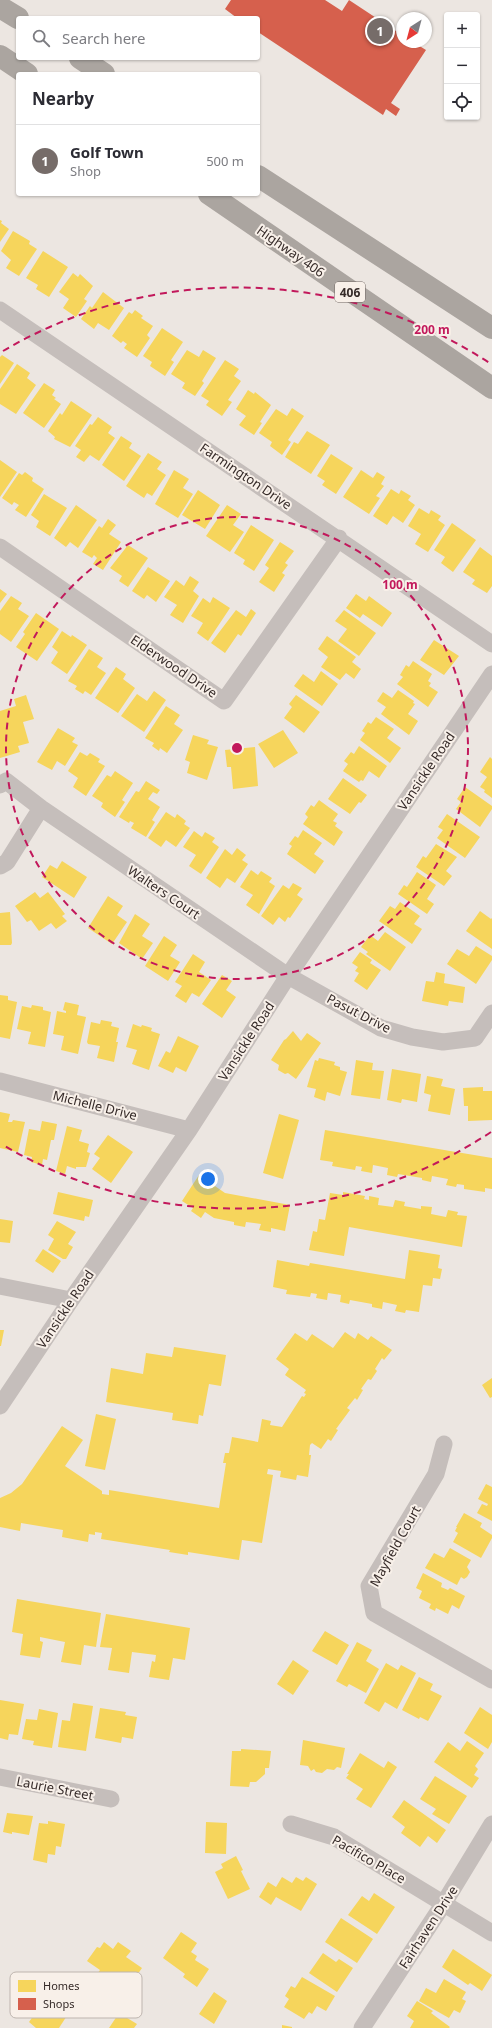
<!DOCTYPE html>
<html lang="en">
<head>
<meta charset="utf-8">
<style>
	:root { --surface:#fff; --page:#f2f2f3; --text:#2b2b33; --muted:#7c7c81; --line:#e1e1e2; --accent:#766c69 }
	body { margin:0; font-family:"Noto Sans",sans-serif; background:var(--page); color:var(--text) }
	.controls { position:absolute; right:12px; top:12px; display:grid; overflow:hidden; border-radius:4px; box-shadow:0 1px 3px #0004 }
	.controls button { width:36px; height:36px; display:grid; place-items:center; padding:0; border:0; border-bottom:1px solid var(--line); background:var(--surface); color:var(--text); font:20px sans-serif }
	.compass { position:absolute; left:396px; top:12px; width:36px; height:36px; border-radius:50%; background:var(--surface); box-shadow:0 1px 3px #0004; rotate:216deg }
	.you { position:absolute; left:208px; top:1179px; width:14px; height:14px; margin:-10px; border:3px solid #fff; border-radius:50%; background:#1a73e8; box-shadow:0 0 0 6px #1a73e833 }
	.badge { display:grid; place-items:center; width:26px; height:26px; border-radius:50%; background:var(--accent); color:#fff; font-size:13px; font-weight:700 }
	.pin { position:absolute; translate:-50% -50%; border:2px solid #fff; box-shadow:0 1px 4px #0006 }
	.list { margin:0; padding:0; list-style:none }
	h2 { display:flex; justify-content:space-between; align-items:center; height:52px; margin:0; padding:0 16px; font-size:17px }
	h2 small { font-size:13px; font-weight:400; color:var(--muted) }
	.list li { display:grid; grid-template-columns:26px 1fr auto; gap:12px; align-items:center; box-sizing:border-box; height:72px; padding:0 16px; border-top:1px solid var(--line) }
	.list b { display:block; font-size:15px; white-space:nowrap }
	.list p { margin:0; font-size:13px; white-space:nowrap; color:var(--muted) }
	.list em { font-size:13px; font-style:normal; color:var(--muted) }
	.icon { flex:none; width:22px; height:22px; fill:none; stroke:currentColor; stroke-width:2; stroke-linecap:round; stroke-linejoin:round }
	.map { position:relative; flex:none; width:492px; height:2028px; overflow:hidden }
	.search { position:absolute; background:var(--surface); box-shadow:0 1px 3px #0004; left:16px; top:16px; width:244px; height:44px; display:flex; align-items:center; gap:10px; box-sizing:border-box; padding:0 14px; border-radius:4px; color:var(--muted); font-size:15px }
	.panel { position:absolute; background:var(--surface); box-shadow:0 1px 3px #0004; left:16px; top:72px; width:244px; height:124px; border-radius:4px }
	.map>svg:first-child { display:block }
	.homes { fill:#f6d55c }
	.shops { fill:#d6604d }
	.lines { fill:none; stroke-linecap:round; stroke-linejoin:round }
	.minor { stroke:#c5bebb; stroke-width:17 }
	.motorway { stroke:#aba5a0; stroke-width:22 }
	.ring { fill:none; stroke:#c2185b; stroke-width:2; stroke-dasharray:7 5 }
	.labels { text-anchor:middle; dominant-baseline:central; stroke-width:4; stroke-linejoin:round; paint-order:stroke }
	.shield { fill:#f8f0e9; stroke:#706663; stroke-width:1 }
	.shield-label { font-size:12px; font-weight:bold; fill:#362b29 }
	.street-label { font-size:13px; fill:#362b29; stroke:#f8f0e9 }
	.key { fill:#f8f0e9; stroke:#beb5af; stroke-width:1 }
	.key-label { font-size:11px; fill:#362b29 }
	.centre { fill:#c2185b; stroke:#f8f0e9; stroke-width:2 }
	.ring-label { font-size:12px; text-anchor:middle; font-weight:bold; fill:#c2185b; stroke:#f8f0e9; stroke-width:4; stroke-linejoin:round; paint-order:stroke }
</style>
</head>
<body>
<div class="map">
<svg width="492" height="2028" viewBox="0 0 492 2028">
	<rect width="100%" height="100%" fill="#ece6e1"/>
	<path class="homes" d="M0 220 2 221 1 223 9 229 0 242Z
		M13 231 30 241 29 244 37 249 19 276 6 268 11 260 1 251Z
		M43 251 68 267 49 297 36 289 38 285 26 278Z
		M73 273 78 277 80 274 93 286 84 299 87 301 76 317 63 308 69 299 59 292Z
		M103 292 124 308 109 330 98 323 94 329 81 319 90 306 92 308Z
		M135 310 143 316 141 318 153 326 147 335 150 338 137 357 124 348 127 344 123 341 121 343 112 336 129 312 132 314Z
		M162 328 183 342 171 360 174 362 165 376 150 366 152 362 143 356Z
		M187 350 199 357 203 350 216 358 202 381 204 383 195 396 182 388 185 383 171 374Z
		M2 355 14 363 0 384V357Z
		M225 360 239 369 234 376 241 381 228 400 232 402 222 416 206 405 209 401 201 396Z
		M17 364 30 373 27 378 36 385 16 414 0 404V389Z
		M44 383 55 390 52 395 56 398 54 399 61 404 44 428 23 413Z
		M248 390 254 394 255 392 271 405 260 422 262 423 254 435 239 425 246 416 236 409Z
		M71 401 92 415 70 447 54 439 55 437 48 431 60 413 62 415Z
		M292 408 304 416 288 440 291 442 282 455 270 446 272 442 259 433 276 409 287 416Z
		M98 417 112 427 108 433 115 438 99 461 90 455 84 462 76 457 81 450 75 446 90 424 92 425Z
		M307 431 330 445 311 474 285 457 294 442 298 444Z
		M121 436 132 443 129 448 141 456 124 481 102 465Z
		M148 453 162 462 157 469 166 475 152 496 147 493 144 498 126 486Z
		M331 454 353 468 336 494 322 485 325 481 317 476Z
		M0 460 17 472 0 497Z
		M174 470 189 479 183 488 193 494 178 518 155 504Z
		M361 470 373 478 377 472 385 477 381 484 384 486 376 496 380 498 369 514 343 497Z
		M25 472 33 478 32 481 44 489 26 517 15 510 19 505 14 502 12 505 2 498 19 473 22 475Z
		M391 489 399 494 401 490 411 496 408 500 415 505 403 523 393 516 387 525 373 516Z
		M198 490 220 505 205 529 182 515Z
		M44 494 67 508 50 536 36 527 39 521 31 515Z
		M76 505 97 520 78 548 70 542 66 547 54 538Z
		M227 505 241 514 233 525 244 532 230 552 206 536Z
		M419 508 429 514 431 510 441 516 438 520 445 525 428 552 415 544 421 534 408 526Z
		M108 519 116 525 109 534 121 542 103 570 93 564 97 558 94 555 92 558 82 552 99 526 102 528Z
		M452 523 476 540 453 572 441 563 445 557 434 550Z
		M251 525 274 540 254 571 243 564 245 560 234 553Z
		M280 542 294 551 285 563 288 565 282 573 285 575 274 592 259 582 269 568 265 565Z
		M128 545 148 558 128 587 119 581 122 576 110 568Z
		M480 547 492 556V586L487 593 472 584 475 580 463 572Z
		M148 567 170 581 156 602 147 595 144 599 132 591Z
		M190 576 199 582 193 591 199 596 183 623 170 615 177 605 164 597 176 580 184 586Z
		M0 589 7 594 0 603Z
		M356 594 366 601 369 596 392 613 382 627 363 614 360 618 346 608Z
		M11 596 22 603 18 609 29 616 11 642 0 634V611Z
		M213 597 230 608 208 641 197 633 203 623 191 616 203 598 210 603Z
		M251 609 256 613 241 636 238 634 225 653 211 643 236 610 246 617Z
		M344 610 376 633 359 656 338 641 347 629 335 621Z
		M36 613 59 629 37 661 16 647 25 634 23 632Z
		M62 631 71 637 72 635 87 645 67 674 51 663 58 652 52 647Z
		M327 636 356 657 352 662 361 669 354 679 346 673 340 680 321 667 328 657 318 649Z
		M434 640 459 656 444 675 420 660Z
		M89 649 103 658 97 667 106 673 91 695 85 691 83 694 75 689 77 686 68 681Z
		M413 661 432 674 428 681 431 683 429 686 438 692 428 707 397 684 403 677 400 675 406 665 409 667Z
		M116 667 126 674 123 679 135 688 118 713 95 698Z
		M321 671 338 684 322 706 294 686 303 674 314 682Z
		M398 690 414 701 413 703 415 704 408 714 418 721 409 735 381 714 386 707 377 701 383 692 392 698Z
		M154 691 166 700 144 732 121 716 137 694 147 701Z
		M26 695 34 719 23 722 29 743 18 746 20 752 0 758V711L16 706 14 699Z
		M296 695 320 712 304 733 284 718 292 707 289 704Z
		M166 706 180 715 174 724 183 730 167 753 160 748 159 751 152 746 154 743 145 738Z
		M376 717 394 729 387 738 401 748 390 763 360 740 365 733 362 731 368 722 371 724Z
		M58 728 75 738 72 742 78 745 65 766 57 761 52 770 37 762Z
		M283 730 298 753 274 768 258 744Z
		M193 735 209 740 207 744 218 747 207 780 187 773 190 762 185 760Z
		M359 746 387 766 379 778 369 771 363 781 361 780 359 782 343 771 348 764 344 761 351 752 354 754Z
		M255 747 258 786 233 789 231 767H227L225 750Z
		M80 752 87 756 90 753 100 759 98 762 105 766 86 796 73 787 78 778 68 771Z
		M490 757 492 759V798L484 792 485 790 480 787 487 777 480 772Z
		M115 771 133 783 122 800 125 802 115 817 101 807 103 803 92 796 107 775 111 777Z
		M343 778 367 795 361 803 359 802 350 814 328 799Z
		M146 781 160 790 157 794 153 792 148 799 160 807 152 820 155 822 146 837 131 828 134 823 130 821 129 823 119 817 136 791 139 792Z
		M465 787 492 806V809L480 827 456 809 461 802 457 799Z
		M319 800 338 814 333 821 337 823 335 826 343 832 334 846 303 824 308 817 305 814 311 805 314 807Z
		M166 812 175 818 177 814 186 821 184 824 190 828 176 847 166 840 161 847 148 838Z
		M447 814 480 837 465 858 437 838 443 830 438 827Z
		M303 830 322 843 314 854 324 861 315 874 287 854 292 846 289 844 295 836 298 838Z
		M194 831 202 837 205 832 215 838 212 842 219 847 201 874 189 866 196 855 183 847Z
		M436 844 457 857 446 871 452 876 444 886 416 867 423 856 426 858Z
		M237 848 246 855 242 860 248 864 235 883 227 878 220 888 206 878 225 849 232 855Z
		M62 861 87 877 74 898 42 877 50 865 57 869Z
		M251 870 258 875 261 871 272 878 269 882 275 886 259 914 246 905 253 895 240 887Z
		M417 872 436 885 427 899 434 904 427 914 398 894 404 885 407 887Z
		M293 883 302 888 297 895 303 899 290 918 288 917 285 922 279 917 273 925 261 916 283 885 289 889Z
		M35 892 40 898 48 892 65 914 62 916 67 921 56 929 51 923 39 931 31 920 27 922 15 906Z
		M108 896 123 906 117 915 127 922 112 944 88 928Z
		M400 902 420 916 414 924 422 929 412 944 379 921 390 906 395 909Z
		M480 911 491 919 492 918V949L466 931Z
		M10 912 12 943 11 945H0V913Z
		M135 914 150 924 142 936 153 943 142 959 119 943Z
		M385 932 406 947 390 971 366 954 368 952 361 947 370 935 378 941Z
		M164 936 177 945 170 956 180 962 168 981 145 966Z
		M476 946 492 956V960L476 984 447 964 457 949 469 956Z
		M360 952 372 960 370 963 381 970 367 990 354 981 359 973 355 971 358 967 352 963Z
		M193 954 205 962 199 972 211 980 199 997 192 993 186 1003 175 996 182 986 175 982Z
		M436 972 445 974 444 983 465 987 463 1003 449 1001 448 1006 422 1001 426 981 434 982Z
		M222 975 232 981 226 990 236 997 222 1018 202 1004Z
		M0 995 8 996V1000L17 1002 10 1039 0 1037Z
		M65 1002 79 1005 77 1015 86 1017 78 1054 61 1050 64 1036 53 1034 57 1011 66 1013V1011L63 1010Z
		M32 1005 43 1007V1010L51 1012 45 1047 28 1044 31 1032 17 1029 22 1006 31 1008Z
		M101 1020 112 1022 111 1026 119 1028 116 1042H118L114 1062 97 1058 100 1046 88 1044 87 1042 91 1022 100 1024Z
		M133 1024 141 1027 142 1025 152 1028 151 1031 160 1034 149 1070 132 1064 137 1050 126 1047Z
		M293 1031 301 1041 307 1033 321 1043 296 1079 288 1073 285 1074 278 1070 279 1065 271 1060 284 1040 286 1039Z
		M178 1036 199 1046 186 1072 176 1067 173 1073 158 1066 166 1051 170 1053Z
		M319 1058 335 1062 334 1065 340 1067V1070L347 1072 340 1096 327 1092 325 1101 314 1097 316 1089 307 1087 315 1060 318 1061Z
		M356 1060 373 1063 372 1070 384 1071 380 1099 351 1095Z
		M392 1069 421 1074 417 1102 402 1099 401 1103 387 1100Z
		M427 1076 443 1079 441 1086 455 1089 450 1115 428 1111 431 1095 424 1093Z
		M483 1087V1091H492V1120L468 1121V1106H464L463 1088Z
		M0 1112 10 1114 8 1122H12L13 1120 25 1122 18 1152 0 1148Z
		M279 1114 299 1120 283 1179 263 1173Z
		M42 1121 57 1124 54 1140H51L47 1160 43 1159 42 1165 31 1162 32 1157 24 1155 29 1129 40 1131Z
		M67 1126 82 1130 79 1141 89 1144 87 1152 90 1153 86 1167H76V1169L67 1166 65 1174 56 1171Z
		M325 1130 492 1158V1189L485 1188V1192L464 1189V1185L457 1184 456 1187 446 1185 448 1179 432 1176 431 1182 422 1180V1178L398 1174 397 1177 387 1175 388 1168 373 1165 372 1173 361 1171 362 1167 356 1166 355 1170 332 1166 333 1162 320 1160Z
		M108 1135 133 1152 111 1183 92 1169 100 1158 94 1154Z
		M199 1175 225 1193 290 1205 285 1231 271 1228V1232L259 1230 261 1224 246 1222 245 1227 234 1225V1222L214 1218 205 1212 201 1218 191 1211 193 1208 182 1201Z
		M58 1192 93 1200 89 1217 85 1216 84 1221 53 1214Z
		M343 1192 365 1196 364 1199 369 1200V1196L379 1198 378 1205 393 1207 395 1200 405 1202 404 1206 421 1209V1206L432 1207 431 1214 446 1217 448 1210 458 1212 457 1215 467 1216 462 1247 349 1227 344 1256 309 1250 313 1231 317 1232 319 1219 325 1220 330 1193 343 1195Z
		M0 1219 13 1221 10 1243 0 1242Z
		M57 1221 76 1232 68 1244 73 1247 66 1259H63L48 1250 54 1239 48 1235Z
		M43 1249 61 1261 53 1273 35 1261Z
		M409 1250 440 1255 438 1268 442 1269 440 1279 433 1278 432 1286 423 1285 419 1312 406 1310 405 1313 395 1311 397 1305 383 1302 382 1309 372 1307V1304L350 1300 349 1304 340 1302 341 1295 328 1293 327 1300 316 1298 317 1294 311 1293 310 1297 286 1294 287 1290 273 1287 277 1260 309 1266 310 1263 405 1279Z
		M0 1330H4L1 1346H0Z
		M345 1332 355 1339 358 1333 368 1340 371 1336 392 1350 384 1360 382 1358 375 1369 377 1371 371 1380 368 1379 361 1389 363 1390 357 1400 355 1398 347 1408 350 1410 336 1429 338 1430 331 1441 328 1439 321 1449 312 1443 310 1445 309 1455H311L308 1477 297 1475 296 1480 280 1477 281 1471 268 1469 267 1474 273 1475 262 1543 242 1540 239 1560 188 1552V1555L169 1552 170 1550 101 1539 102 1533 95 1532V1535L89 1534 88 1542 62 1537 63 1530 21 1523 20 1531 0 1527V1498L11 1493 22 1484 62 1426 83 1440 65 1466 102 1491V1494L109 1495V1490L219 1508 226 1463H223L225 1453H229L232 1437 258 1442 262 1419 271 1421 270 1425 282 1427 302 1396 304 1397 306 1394 304 1393 306 1390 285 1375 289 1369 276 1359 295 1333 307 1341 312 1334 333 1348Z
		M174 1347 226 1355 221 1386 209 1384 203 1416 199 1415 198 1424 172 1420 173 1413 106 1402 111 1368 143 1374 146 1353 172 1357Z
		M492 1378V1397L490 1398 482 1385Z
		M96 1414 116 1419 105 1470 85 1466Z
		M486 1484 492 1487V1521L477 1513 482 1504 487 1506 488 1504 478 1499Z
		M464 1513 482 1523 480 1527 492 1535V1538L481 1558 453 1542 458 1533 455 1531 457 1527H456Z
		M450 1548 471 1560 467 1567 470 1572 467 1577 464 1579 461 1577 457 1585 425 1568 434 1553 444 1558Z
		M423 1573 442 1583 441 1587 448 1590 450 1588 465 1596 459 1609 452 1605 448 1614 436 1608 435 1611 429 1608 431 1604 419 1598 422 1591 416 1588Z
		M17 1599 101 1613 96 1647 84 1645 81 1665 61 1662 65 1642 40 1637V1641L43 1642 40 1658 20 1655 23 1634 12 1632Z
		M106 1614 190 1628 185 1660 173 1658 169 1680 149 1677 152 1661 155 1662 156 1655 132 1652 129 1673 108 1670 112 1648 100 1647Z
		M325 1631 349 1645 337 1665 312 1651Z
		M357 1642 372 1650 366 1661 379 1669 366 1693 349 1684 347 1687 336 1681Z
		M293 1660 309 1671 293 1695 277 1684Z
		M386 1663 398 1670 401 1665 416 1673 397 1709 385 1702 379 1712 364 1703Z
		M419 1677 433 1684 430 1690 442 1696 428 1721 420 1717 419 1719 402 1710Z
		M0 1700 24 1704 18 1735 9 1734 8 1740 0 1738Z
		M73 1703 93 1706 86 1751 58 1747 62 1720 70 1721Z
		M480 1707 492 1715V1742L488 1749 464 1733Z
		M100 1708 126 1712 125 1715 137 1717 133 1739 122 1737 121 1743 95 1738Z
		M39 1709 58 1713 52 1748 33 1745 34 1741 22 1739 26 1719 37 1720Z
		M303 1740 345 1748 341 1768 337 1767 334 1770 327 1769 322 1773 316 1772 314 1769 311 1771 308 1766 300 1765Z
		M467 1741 484 1753 475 1766 478 1769 474 1775 479 1778 472 1788 434 1762 448 1742 460 1751Z
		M241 1749 271 1751 269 1768H265V1774L256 1782H250L249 1787 230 1786 232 1751H241Z
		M360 1753 384 1768 388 1761 397 1767 371 1808 356 1799 363 1789 346 1778 349 1774H347Z
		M435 1776 467 1796 449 1824 432 1814 436 1809 420 1799Z
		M404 1800 446 1830 437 1843 428 1836 420 1847 401 1833 405 1827 392 1817Z
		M7 1813 33 1816 29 1835 12 1832V1834L3 1832Z
		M48 1821 65 1824 61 1847 56 1846 55 1855 48 1854 47 1863 33 1860 39 1823 48 1824Z
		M206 1822 227 1823 226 1854 205 1853Z
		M236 1856 243 1870 241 1871 250 1889 228 1899 215 1872 223 1868 221 1864Z
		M282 1877 292 1883 296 1877 303 1881 306 1877 317 1884 301 1911 276 1897 271 1905 259 1897 268 1882 276 1887Z
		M374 1893 395 1907 377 1934 348 1915 362 1896 369 1901Z
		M341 1918 373 1939 357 1963 325 1942Z
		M181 1932 197 1943 191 1952 197 1956 195 1960 209 1969 197 1987 183 1977 185 1974 163 1958Z
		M104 1942 113 1949 118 1942 131 1951 126 1957 142 1968 119 2001 104 1990 109 1983 97 1974 100 1970 87 1961 97 1947 100 1948Z
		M453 1949 492 1975 482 1991 470 1983 468 1985 442 1967Z
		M323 1953 336 1962 339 1959 353 1968 337 1992 309 1973Z
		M302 1977 335 1996 326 2011 317 2006 312 2014 309 2012 304 2019 284 2007 289 1999 285 1996 291 1986 295 1988Z
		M444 1979 466 1992 462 1999 466 2001 460 2013 454 2010 449 2018 419 2001 426 1988 436 1993Z
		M214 1992 227 2001 214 2024 199 2014Z
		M48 1995 70 2011 59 2028H36L29 2022Z
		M417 2001 433 2011 431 2013 450 2027 449 2028H410L414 2021 407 2016Z
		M119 2013 137 2024 134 2028H109Z
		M282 2025 292 2027V2028H282Z"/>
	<path class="shops" d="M231 0H325L342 11 349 0 402 35V42H413L426 50 391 103 400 109 396 116 386 109 383 115 258 32V18H237L225 9Z"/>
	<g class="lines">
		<path class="minor" d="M0 310 492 644
			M0 547 224 701 339 538
			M0 785 6 781 41 808 288 976 381 1028 412 1037 443 1042 475 1038 492 1013
			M0 866 7 862 41 808
			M0 1081 189 1130
			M0 1286 71 1300
			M0 1406 71 1300 189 1130 288 976 492 674
			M444 1444 436 1474 369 1586 374 1613 492 1680
			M0 1777 111 1799
			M291 1824 334 1837 492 1933
			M362 2028 444 1903 492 1824"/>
		<path class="motorway" d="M0 7 18 18
			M0 56 27 74
			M80 58 104 74
			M258 176 492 328
			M209 194 492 388"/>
	</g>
	<g class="ring">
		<circle cx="237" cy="748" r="231"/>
		<path d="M491 1132A461 461 0 0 1 3 1145M3 351A461 461 0 0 1 491 364"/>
	</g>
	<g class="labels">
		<rect class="shield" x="335" y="282" width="30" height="20" rx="3"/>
		<g class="shield-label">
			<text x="350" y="292">406</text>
		</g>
		<g class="street-label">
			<text transform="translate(291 251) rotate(35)">Highway 406</text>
			<text transform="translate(246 476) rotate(34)">Farmington Drive</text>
			<text transform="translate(174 666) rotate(34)">Elderwood Drive</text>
			<text transform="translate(426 771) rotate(-56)">Vansickle Road</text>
			<text transform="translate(164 892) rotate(34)">Walters Court</text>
			<text transform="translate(359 1013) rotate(27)">Pasut Drive</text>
			<text transform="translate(246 1041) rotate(-57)">Vansickle Road</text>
			<text transform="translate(95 1105) rotate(14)">Michelle Drive</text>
			<text transform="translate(65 1309) rotate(-56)">Vansickle Road</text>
			<text transform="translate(395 1546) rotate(-61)">Mayfield Court</text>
			<text transform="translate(55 1788) rotate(11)">Laurie Street</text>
			<text transform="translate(369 1859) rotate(30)">Pacifico Place</text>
			<text transform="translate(428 1927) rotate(-57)">Fairhaven Drive</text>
		</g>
	</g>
	<rect x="10" y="1972" width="132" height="46" rx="6" class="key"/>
	<rect x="18" y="1980" width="18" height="12" fill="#f6d55c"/>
	<rect x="18" y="1998" width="18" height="12" fill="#d6604d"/>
	<g class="key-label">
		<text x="43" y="1990">Homes</text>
		<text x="43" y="2008">Shops</text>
	</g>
	<circle cx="237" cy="748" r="6" class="centre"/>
	<g class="ring-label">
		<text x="432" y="334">200 m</text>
		<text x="400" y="589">100 m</text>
	</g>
</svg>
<div class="controls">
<button>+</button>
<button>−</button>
<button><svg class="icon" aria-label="locate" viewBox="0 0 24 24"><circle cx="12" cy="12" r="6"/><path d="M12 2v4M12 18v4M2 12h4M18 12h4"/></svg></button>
</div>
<svg class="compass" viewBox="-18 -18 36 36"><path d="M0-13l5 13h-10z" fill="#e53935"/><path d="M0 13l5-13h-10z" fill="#7c7c81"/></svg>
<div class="you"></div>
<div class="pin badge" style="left:380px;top:31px">1</div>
<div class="search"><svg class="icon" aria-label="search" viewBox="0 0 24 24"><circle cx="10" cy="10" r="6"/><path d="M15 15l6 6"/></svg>Search here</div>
<section class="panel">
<h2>Nearby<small></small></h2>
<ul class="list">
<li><span class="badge">1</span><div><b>Golf Town</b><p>Shop</p></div><em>500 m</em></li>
</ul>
</section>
</div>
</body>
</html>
